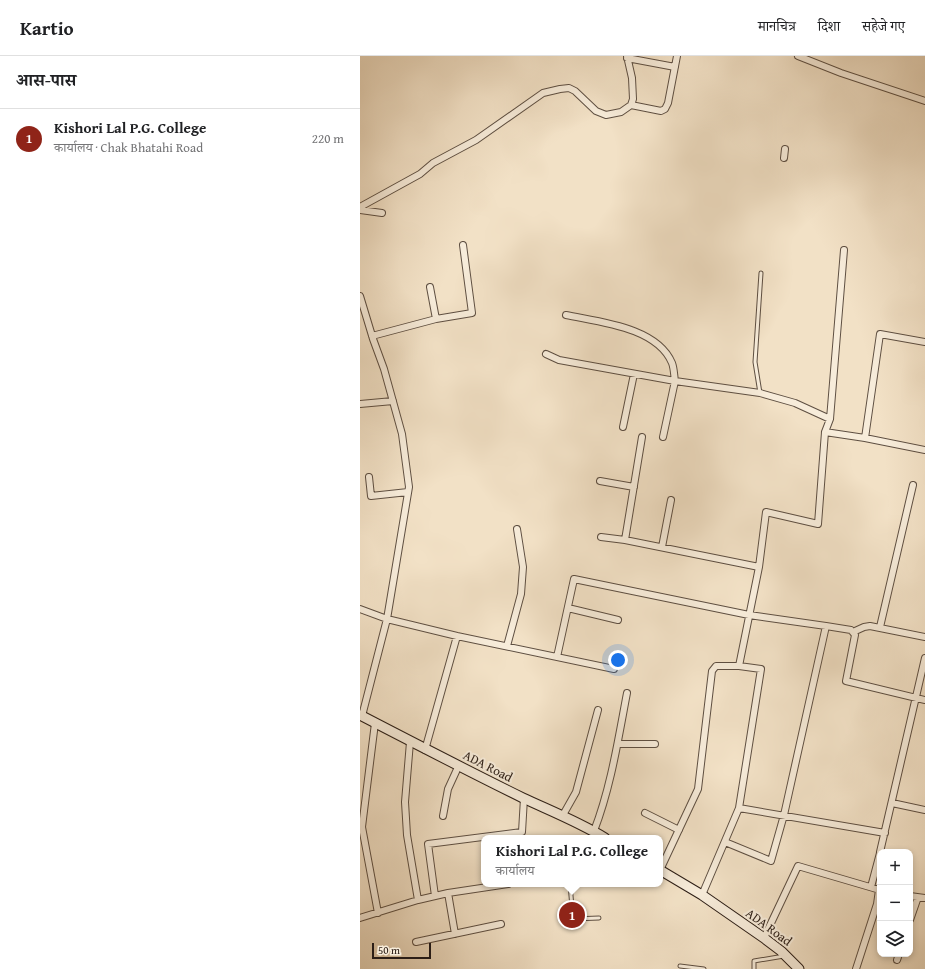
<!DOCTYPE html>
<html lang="hi">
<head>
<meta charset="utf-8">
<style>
	:root { --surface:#fff; --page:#f2f2f2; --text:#202124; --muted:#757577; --line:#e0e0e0; --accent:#8f2418 }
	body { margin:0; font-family:"Gentium Book Plus","Noto Serif Devanagari",serif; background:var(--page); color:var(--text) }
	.controls { position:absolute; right:12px; bottom:12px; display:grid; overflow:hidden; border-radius:8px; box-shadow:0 2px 6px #0003 }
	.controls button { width:36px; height:36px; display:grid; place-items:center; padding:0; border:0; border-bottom:1px solid var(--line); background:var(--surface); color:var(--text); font:20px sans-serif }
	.scale { position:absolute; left:12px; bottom:10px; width:59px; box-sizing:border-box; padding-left:4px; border:2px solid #2c1e16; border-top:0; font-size:11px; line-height:14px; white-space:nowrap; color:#2c1e16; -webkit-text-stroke:3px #f7ecda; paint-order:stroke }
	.you { position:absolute; left:258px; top:604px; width:14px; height:14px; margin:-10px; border:3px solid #fff; border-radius:50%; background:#1a73e8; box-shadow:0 0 0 6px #1a73e833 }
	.badge { display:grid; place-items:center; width:26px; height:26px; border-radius:50%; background:var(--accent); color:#fff; font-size:13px; font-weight:700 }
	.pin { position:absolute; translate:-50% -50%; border:2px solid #fff; box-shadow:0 1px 4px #0006 }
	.popup { position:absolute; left:121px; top:779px; width:182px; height:52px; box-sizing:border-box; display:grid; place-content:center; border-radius:8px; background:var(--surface); filter:drop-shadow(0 1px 3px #0005); font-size:13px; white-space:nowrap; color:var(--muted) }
	.popup b { font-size:15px; color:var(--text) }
	.popup::after { content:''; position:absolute; left:50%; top:100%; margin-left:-8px; border:8px solid transparent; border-top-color:var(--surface) }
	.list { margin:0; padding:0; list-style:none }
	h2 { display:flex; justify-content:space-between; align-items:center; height:52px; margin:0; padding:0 16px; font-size:17px }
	h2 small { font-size:13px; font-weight:400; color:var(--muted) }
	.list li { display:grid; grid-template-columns:26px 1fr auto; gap:12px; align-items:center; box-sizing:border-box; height:60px; padding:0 16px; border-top:1px solid var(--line) }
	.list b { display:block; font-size:15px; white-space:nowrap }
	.list p { margin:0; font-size:13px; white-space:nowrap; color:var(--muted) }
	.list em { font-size:13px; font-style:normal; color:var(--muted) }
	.icon { flex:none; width:22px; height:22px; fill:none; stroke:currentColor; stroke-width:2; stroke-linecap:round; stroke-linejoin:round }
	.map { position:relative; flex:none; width:565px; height:913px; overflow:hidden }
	header { display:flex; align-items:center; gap:24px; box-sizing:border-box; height:56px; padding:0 20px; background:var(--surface); border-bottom:1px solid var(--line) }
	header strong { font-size:19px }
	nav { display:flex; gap:22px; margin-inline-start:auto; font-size:14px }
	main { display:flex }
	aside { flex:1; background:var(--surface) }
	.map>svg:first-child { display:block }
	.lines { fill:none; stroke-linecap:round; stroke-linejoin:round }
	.lane-casing { stroke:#5e4f42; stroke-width:5 }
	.street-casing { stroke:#5e4f42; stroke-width:8 }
	.secondary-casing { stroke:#2c1e16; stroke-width:11 }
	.lane { stroke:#f7ecda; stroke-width:3 }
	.street { stroke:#f7ecda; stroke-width:6 }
	.secondary { stroke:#f7ecda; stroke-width:9 }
	.labels { text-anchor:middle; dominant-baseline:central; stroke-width:4; stroke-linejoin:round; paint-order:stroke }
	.street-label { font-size:13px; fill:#2c1e16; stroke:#f7ecda }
</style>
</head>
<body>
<header>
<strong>Kartio</strong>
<nav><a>मानचित्र</a><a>दिशा</a><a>सहेजे गए</a></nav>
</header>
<main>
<aside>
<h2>आस-पास<small></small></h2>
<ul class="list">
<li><span class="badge">1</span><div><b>Kishori Lal P.G. College</b><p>कार्यालय · Chak Bhatahi Road</p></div><em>220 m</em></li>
</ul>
</aside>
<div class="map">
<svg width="565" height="913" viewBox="0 0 565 913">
	<rect width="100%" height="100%" fill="#f2e1c6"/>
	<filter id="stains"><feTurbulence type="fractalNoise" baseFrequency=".005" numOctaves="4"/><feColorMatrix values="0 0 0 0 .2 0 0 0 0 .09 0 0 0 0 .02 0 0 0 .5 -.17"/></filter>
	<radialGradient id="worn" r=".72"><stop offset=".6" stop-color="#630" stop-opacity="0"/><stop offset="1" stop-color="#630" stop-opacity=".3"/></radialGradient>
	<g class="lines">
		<g class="lane-casing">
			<path id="lane" d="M400 337 395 306 401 217
				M210 828 213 863 239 862
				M320 910 344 913
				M394 913V905L424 900"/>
		</g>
		<g class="street-casing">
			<path id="street" d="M438 0 481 17 565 45
				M267 2 315 11
				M271 49 301 55 305 53 308 47 317 0
				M424 102 425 93
				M0 151 60 118 73 107 116 84 183 37 200 33 209 32 215 35 236 55 246 59 261 56 271 49 273 43 272 22 267 0
				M0 154 22 157
				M70 231 76 263
				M0 240 13 283 24 313 42 378 49 431 27 563 2 660
				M206 259C239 266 297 271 312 307 314 312 314 319 315 325L400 337 435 347 470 363
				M12 280 76 263 112 257 103 189
				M186 298 199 304 315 325 303 381
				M0 348 33 345
				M263 371 274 318
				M465 376 470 363 484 194
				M505 382 520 278 565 286
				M9 421 11 440 48 436
				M240 425 274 431
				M241 481 265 484 399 511
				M265 484 282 381
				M302 491 311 444
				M208 552 258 564
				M0 553 27 563 97 580 254 613
				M466 570 491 574 495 579 486 625 565 644
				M520 571 553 429
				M493 576 504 571 510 570 565 581
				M147 590 161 538 163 511 157 473
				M197 601 214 523 389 559 466 570 424 759 411 805 365 786
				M15 667 2 771 18 857
				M50 686 45 746 47 779 58 844
				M258 688H295
				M65 694 97 580
				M532 747 565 754
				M379 752 525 777
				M285 757 319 774
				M203 759 216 736 238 654
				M83 760 88 733 99 709
				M234 775C251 731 258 684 267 637
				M520 796 565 602
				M300 814 338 733 352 615 356 610H379L399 511 406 456 458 468 465 376 505 382 565 394
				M511 831 520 797
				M88 837 95 878
				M342 839 379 752 401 613 379 610
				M75 840 68 788 162 776 164 742
				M550 840 565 842
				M0 862 58 844 88 837 148 828
				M550 864 558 841
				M404 882 438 810 520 834
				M56 886 141 868
				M537 904 539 898
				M496 913 517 848 519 834"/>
		</g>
		<g class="secondary-casing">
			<path id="secondary" d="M0 659C54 687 108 715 163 742 191 755 219 766 245 782
				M300 814 342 839 404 882 421 895 439 913"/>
		</g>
		<use href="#lane" class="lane"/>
		<use href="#street" class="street"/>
		<use href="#secondary" class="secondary"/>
	</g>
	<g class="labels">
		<g class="street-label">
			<text transform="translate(128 710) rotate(27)">ADA Road</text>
			<text transform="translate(409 871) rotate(36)">ADA Road</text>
		</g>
	</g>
	<rect width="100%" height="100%" filter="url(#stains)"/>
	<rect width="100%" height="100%" fill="url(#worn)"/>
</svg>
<div class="controls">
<button>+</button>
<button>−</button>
<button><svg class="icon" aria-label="layers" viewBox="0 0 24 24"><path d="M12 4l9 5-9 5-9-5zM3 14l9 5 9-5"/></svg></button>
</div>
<div class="scale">50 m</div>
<div class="you"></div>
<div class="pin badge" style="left:212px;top:859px">1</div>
<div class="popup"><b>Kishori Lal P.G. College</b>कार्यालय</div>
</div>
</main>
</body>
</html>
